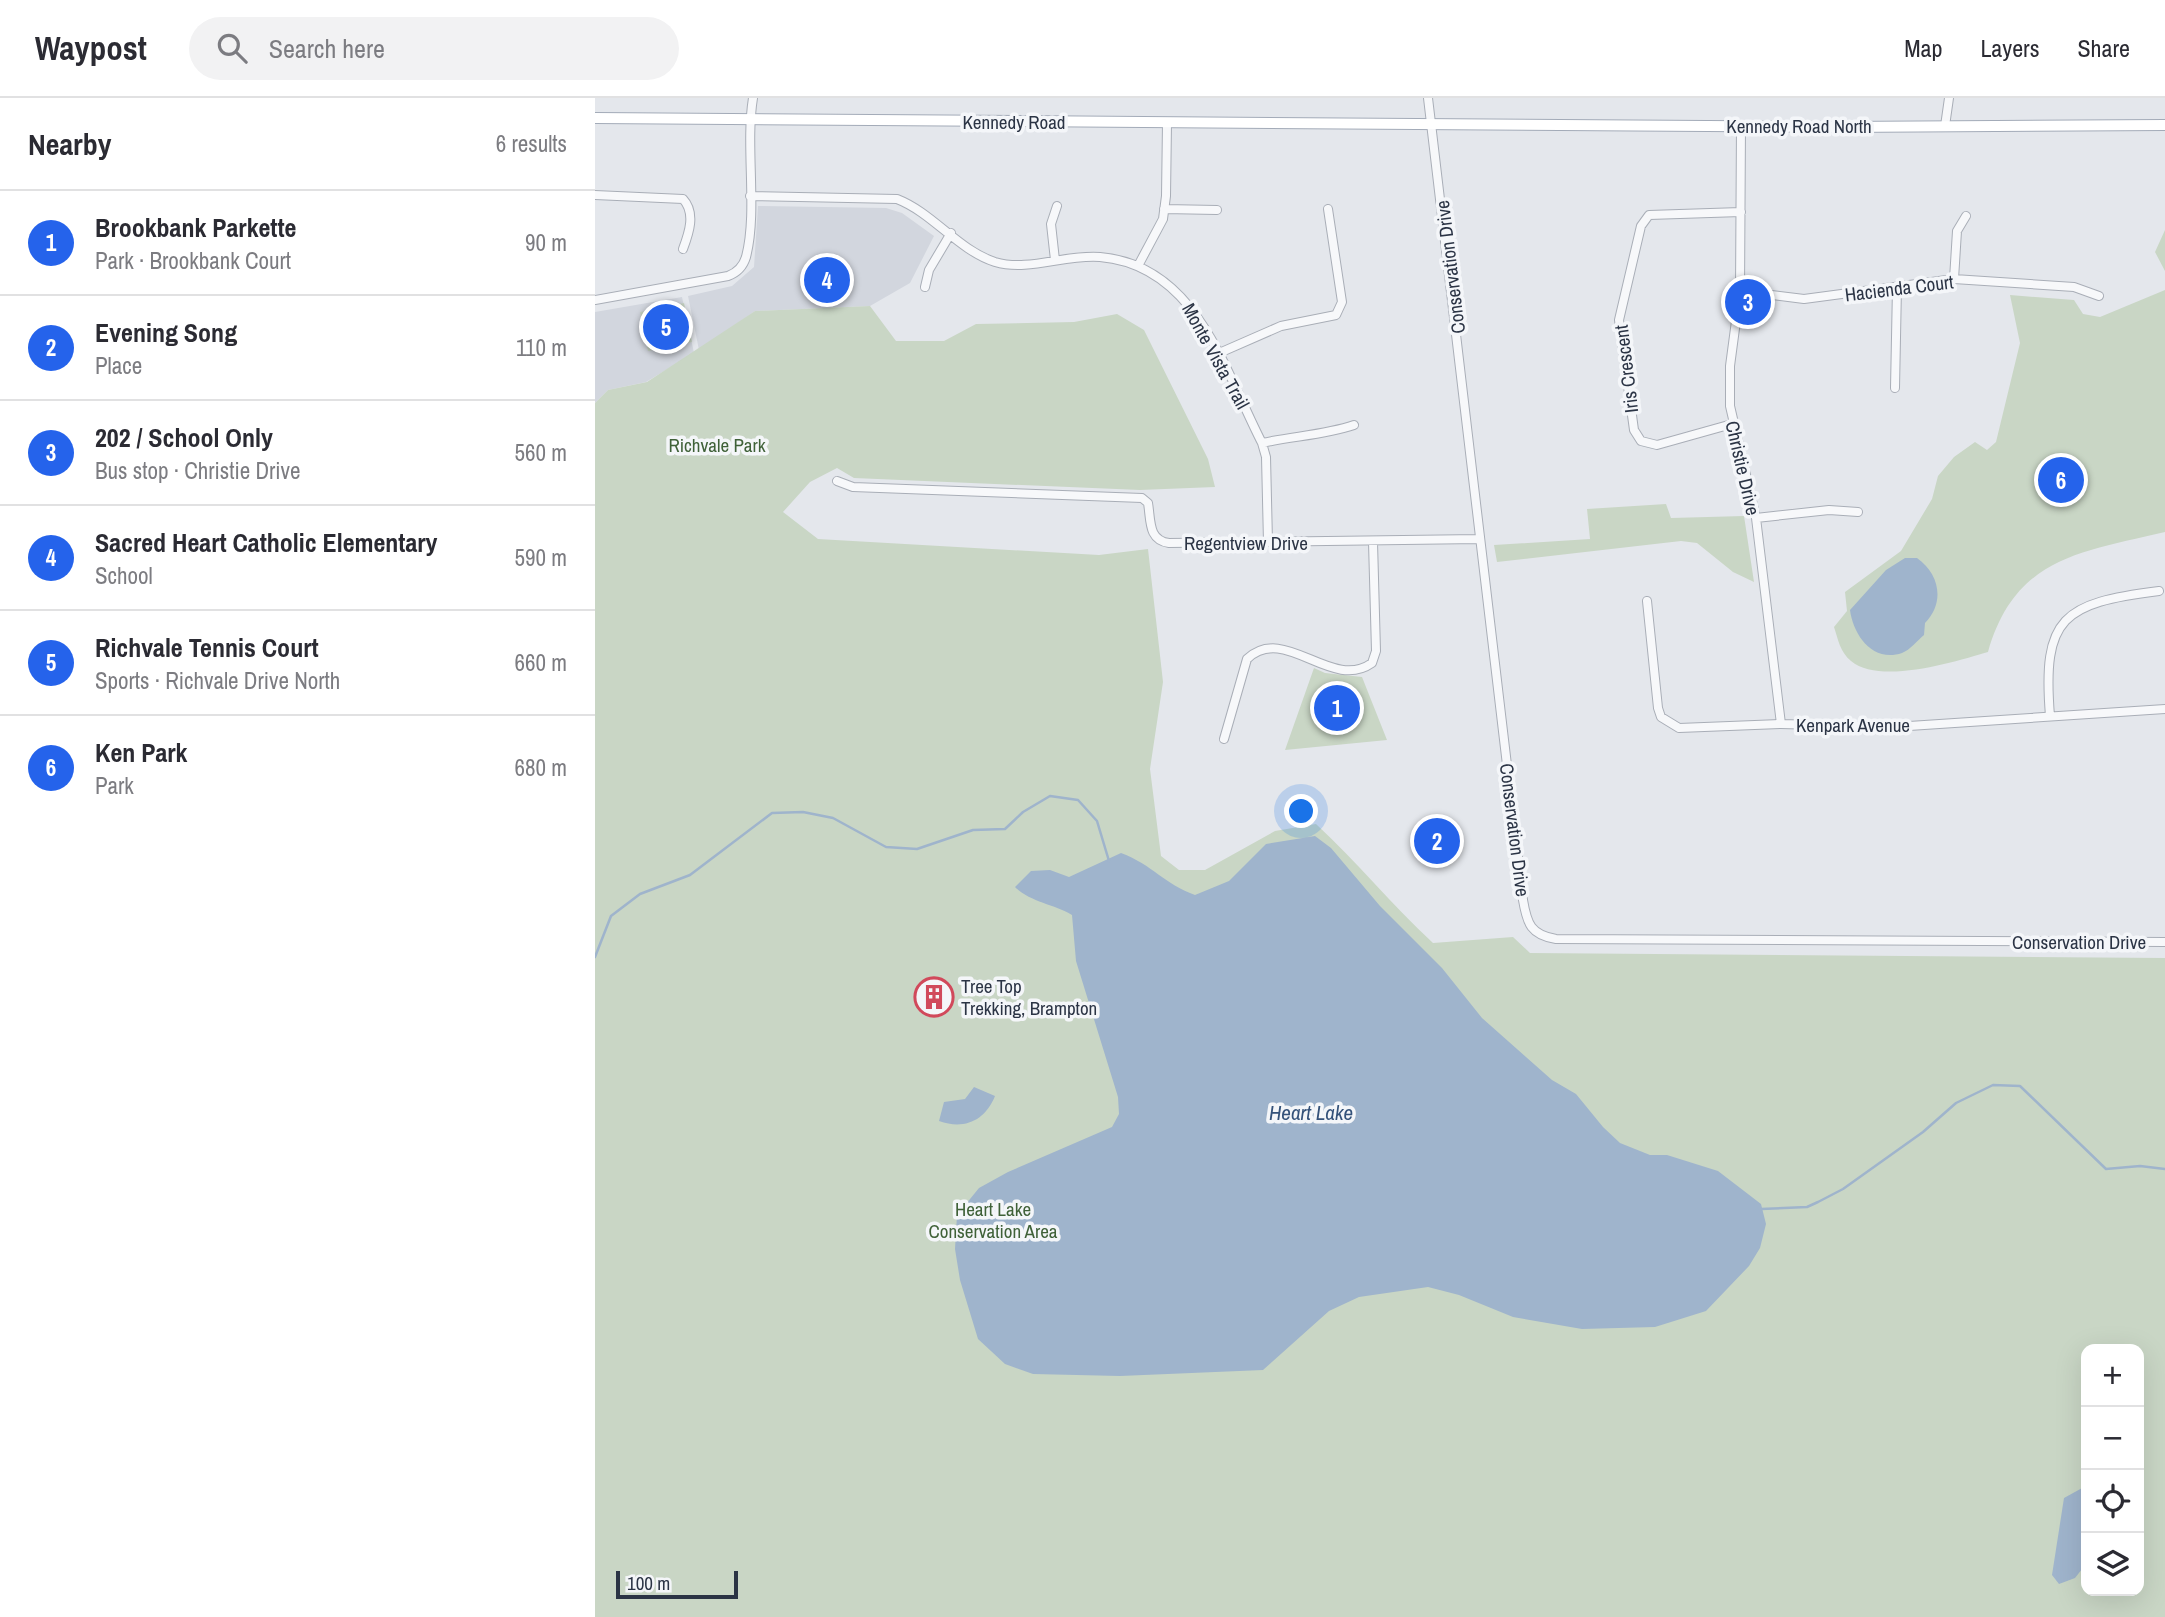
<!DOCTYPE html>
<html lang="en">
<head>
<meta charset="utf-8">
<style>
	:root { --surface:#fff; --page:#f2f2f3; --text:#2b2b33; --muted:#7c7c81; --line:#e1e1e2; --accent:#2563eb }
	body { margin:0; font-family:"Archivo Narrow",sans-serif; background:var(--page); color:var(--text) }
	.controls { position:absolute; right:21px; bottom:21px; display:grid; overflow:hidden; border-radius:14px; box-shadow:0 7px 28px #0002 }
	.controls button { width:63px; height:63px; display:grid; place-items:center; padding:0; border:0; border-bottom:2px solid var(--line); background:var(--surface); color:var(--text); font:35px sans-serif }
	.scale { position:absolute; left:21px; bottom:18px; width:122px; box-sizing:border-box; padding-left:7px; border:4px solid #2b3445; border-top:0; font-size:19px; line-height:24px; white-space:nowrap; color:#2b3445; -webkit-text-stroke:5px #f4f6f9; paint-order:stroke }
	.you { position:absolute; left:707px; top:714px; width:24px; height:24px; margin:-18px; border:5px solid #fff; border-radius:50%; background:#1a73e8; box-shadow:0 0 0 10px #1a73e833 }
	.badge { display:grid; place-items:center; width:46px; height:46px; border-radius:50%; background:var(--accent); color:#fff; font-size:23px; font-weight:700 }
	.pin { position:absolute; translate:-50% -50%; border:4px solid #fff; box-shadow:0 2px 7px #0006 }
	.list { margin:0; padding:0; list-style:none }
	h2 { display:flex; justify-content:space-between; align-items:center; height:91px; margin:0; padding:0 28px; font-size:30px }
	h2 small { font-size:23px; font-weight:400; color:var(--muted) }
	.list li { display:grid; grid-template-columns:46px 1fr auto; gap:21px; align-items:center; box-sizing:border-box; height:105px; padding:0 28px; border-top:2px solid var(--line) }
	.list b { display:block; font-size:26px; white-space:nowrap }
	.list p { margin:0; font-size:23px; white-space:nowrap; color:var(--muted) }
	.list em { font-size:23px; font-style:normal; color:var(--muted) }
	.icon { flex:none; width:38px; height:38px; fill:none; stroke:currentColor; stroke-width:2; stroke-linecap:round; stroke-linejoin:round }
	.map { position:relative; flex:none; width:1570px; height:1519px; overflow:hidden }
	header { display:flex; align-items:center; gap:42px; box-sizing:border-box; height:98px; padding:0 35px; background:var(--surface); border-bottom:2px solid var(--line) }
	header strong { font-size:33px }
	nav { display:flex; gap:38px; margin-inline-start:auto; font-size:24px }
	.search { width:490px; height:63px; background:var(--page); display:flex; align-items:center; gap:18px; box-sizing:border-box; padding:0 24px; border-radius:38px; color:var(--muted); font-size:26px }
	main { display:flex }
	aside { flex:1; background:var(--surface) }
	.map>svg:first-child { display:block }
	.built { fill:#d2d6de }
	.green { fill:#c9d6c5; fill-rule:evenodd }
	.water { fill:#9fb4cc }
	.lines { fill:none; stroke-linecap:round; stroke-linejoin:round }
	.stream { stroke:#9fb4cc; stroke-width:2.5 }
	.minor-casing { stroke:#a9aeb7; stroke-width:10 }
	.major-casing { stroke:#a3abb8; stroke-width:12 }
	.minor { stroke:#f7f8fa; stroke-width:8 }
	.major { stroke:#fff; stroke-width:10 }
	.labels { text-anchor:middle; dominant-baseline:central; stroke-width:7; stroke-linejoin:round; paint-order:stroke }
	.street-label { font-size:19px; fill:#2b3445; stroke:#f4f6f9 }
	.park-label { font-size:19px; fill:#3f6138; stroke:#f4f6f9 }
	.poi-label { font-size:19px; fill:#2b3445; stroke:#f4f6f9; text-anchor:start }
	.water-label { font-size:21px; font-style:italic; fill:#34527a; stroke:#f4f6f9 }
</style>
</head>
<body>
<header>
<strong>Waypost</strong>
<div class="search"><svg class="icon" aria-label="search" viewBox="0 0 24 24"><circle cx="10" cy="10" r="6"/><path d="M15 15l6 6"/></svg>Search here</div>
<nav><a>Map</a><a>Layers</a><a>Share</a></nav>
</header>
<main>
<aside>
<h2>Nearby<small>6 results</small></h2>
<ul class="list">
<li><span class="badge">1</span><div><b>Brookbank Parkette</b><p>Park · Brookbank Court</p></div><em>90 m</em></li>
<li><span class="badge">2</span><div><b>Evening Song</b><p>Place</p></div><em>110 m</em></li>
<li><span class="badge">3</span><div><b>202 / School Only</b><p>Bus stop · Christie Drive</p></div><em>560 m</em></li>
<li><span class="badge">4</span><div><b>Sacred Heart Catholic Elementary</b><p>School</p></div><em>590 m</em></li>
<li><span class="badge">5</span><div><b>Richvale Tennis Court</b><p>Sports · Richvale Drive North</p></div><em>660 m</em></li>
<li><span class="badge">6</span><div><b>Ken Park</b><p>Park</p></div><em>680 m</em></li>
</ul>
</aside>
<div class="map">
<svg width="1570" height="1519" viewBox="0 0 1570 1519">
	<rect width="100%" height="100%" fill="#e4e7ec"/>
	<path class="built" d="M163 108 291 110 307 115 339 138 315 185 275 208 160 213 104 252 93 198 137 188 159 169Z
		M87 199 99 255 51 284 13 292 0 305V214Z"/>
	<path class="green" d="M1570 132V173L1560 154Z
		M1570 192V434C1486 454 1420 459 1393 554 1359 564 1285 587 1256 563 1245 554 1243 541 1239 529L1252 513 1250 494 1306 453 1337 401 1343 378 1359 359 1380 344 1392 352 1401 344 1425 245 1415 197 1479 202 1488 216 1505 219Z
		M89 205 97 244 53 253 45 214Z
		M275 208 301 243H349L381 226 479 224 522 216 549 232 613 361 620 389 545 392 259 380 242 370 215 384 188 414 223 441 504 457 553 451 568 584 555 671 566 758 584 772H610L680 733 721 726C762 764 797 807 838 845L918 839 935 855 1570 860V1519H0V305L13 292 52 284 160 213ZM1491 1251H1544V1493H1491Z
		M1071 406 1076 420 1149 418 1159 484 1138 474 1102 445 1086 443 902 464 899 447 995 441 992 411Z
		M719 570 730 575 767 579 792 642 690 652Z"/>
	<path class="water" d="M1310 460H1322C1345 476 1350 505 1330 525L1329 537C1323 542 1315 552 1307 555 1277 565 1258 536 1255 512L1291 472Z
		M720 738 736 750 785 808 847 870 887 920 957 982 981 996 1008 1029 1025 1045 1055 1057H1072L1123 1073 1166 1106 1171 1126 1165 1150 1154 1168 1111 1213 1060 1229 987 1231 918 1219 864 1197 833 1189 764 1199 734 1213 668 1272 525 1278 438 1276 410 1266 383 1241 365 1182 360 1151 362 1117 384 1090 413 1074 517 1029 524 1016 523 999 481 863 477 817C459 806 435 804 420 789L436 773 455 772 474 779 526 755C558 767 569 786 600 797L634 783 671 746Z
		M379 989 400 998C390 1023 369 1032 344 1023L349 1004 370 1001Z
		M1489 1389 1491 1466 1480 1480 1464 1486 1457 1477 1469 1400Z"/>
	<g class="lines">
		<path class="stream" d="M0 859 16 818 45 796 95 777 177 715 208 714 238 720 291 749 322 751 378 732 410 731 428 714 455 698 483 702 502 723 514 763
			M1166 1111 1212 1109 1223 1104 1248 1091 1328 1034 1361 1005 1398 987 1425 988 1511 1071 1545 1068 1570 1071"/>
		<g class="minor-casing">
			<path id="minor" d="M833 0 928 802C932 826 936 837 961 841L1570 844
				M1146 28 1145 193 1135 268V308L1161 420 1186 626
				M1350 28 1354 0
				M0 97 88 101C101 115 94 135 88 151
				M155 98 302 101C338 115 363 152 400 164 434 174 470 156 505 159 601 167 629 271 667 345L671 359 673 444
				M569 111 622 112
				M460 162 456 126 462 108
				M544 166 568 121 571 98 572 25
				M1359 181 1362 133 1371 118
				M330 189 334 172 356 135
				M1145 193 1209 201 1359 181 1479 189 1504 198
				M0 202 133 178C141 175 148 169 151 159 163 113 150 49 158 0
				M622 256 686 228 741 217 747 204 733 111
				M1300 290 1302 189
				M1137 326 1062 347 1046 343 1039 332 1024 222 1046 128 1054 117 1146 114
				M667 345C698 338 730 337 759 327
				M242 383 258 389 547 400 553 405C556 423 553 442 574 445L884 441
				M1161 420 1234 412 1263 414
				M1052 503 1063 610 1066 619 1084 630 1186 626 1299 629 1570 611
				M1455 618C1447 519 1468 505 1564 493
				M629 641 652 561C690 525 736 594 777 565L781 553 778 444"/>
		</g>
		<g class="major-casing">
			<path id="major" d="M0 20 1246 29 1570 27"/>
		</g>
		<use href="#minor" class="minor"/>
		<use href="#major" class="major"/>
	</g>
	<defs>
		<g id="building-ring" transform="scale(2.0125)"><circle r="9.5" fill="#f4f6f9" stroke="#d1495b" stroke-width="1.5"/><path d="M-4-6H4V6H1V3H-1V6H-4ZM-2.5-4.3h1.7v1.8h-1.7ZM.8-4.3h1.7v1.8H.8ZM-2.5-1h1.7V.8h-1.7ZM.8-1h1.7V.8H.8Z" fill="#d1495b"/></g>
	</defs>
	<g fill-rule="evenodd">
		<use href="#building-ring" x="339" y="899"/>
	</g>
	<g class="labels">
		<g class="street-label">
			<text x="419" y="24">Kennedy Road</text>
			<text x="1204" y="28">Kennedy Road North</text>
			<text transform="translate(855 169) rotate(-97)">Conservation Drive</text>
			<text transform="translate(1304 190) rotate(-7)">Hacienda Court</text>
			<text transform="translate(621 258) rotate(61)">Monte Vista Trail</text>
			<text transform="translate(1031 271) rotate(-97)">Iris Crescent</text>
			<text transform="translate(1148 370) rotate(77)">Christie Drive</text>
			<text x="651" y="445">Regentview Drive</text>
			<text x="1258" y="627">Kenpark Avenue</text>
			<text transform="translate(920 732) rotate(83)">Conservation Drive</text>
			<text x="1484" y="844">Conservation Drive</text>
		</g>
		<g class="park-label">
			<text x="122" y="347">Richvale Park</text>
			<text x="398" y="1111">Heart Lake<tspan x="398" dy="22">Conservation Area</tspan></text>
		</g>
		<g class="poi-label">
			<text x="366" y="888">Tree Top<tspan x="366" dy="22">Trekking, Brampton</tspan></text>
		</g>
		<g class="water-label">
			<text x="716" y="1014">Heart Lake</text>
		</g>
	</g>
</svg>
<div class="controls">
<button>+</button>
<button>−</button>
<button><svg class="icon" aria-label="locate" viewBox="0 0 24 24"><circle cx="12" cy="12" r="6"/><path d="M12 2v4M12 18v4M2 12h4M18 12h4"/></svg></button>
<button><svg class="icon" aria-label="layers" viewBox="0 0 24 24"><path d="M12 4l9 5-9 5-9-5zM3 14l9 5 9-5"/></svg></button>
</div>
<div class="scale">100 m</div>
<div class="you"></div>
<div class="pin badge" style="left:742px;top:610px">1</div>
<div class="pin badge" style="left:842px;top:743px">2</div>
<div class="pin badge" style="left:1153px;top:204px">3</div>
<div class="pin badge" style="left:232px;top:182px">4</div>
<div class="pin badge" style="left:71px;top:229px">5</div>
<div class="pin badge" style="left:1466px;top:382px">6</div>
</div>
</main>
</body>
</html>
